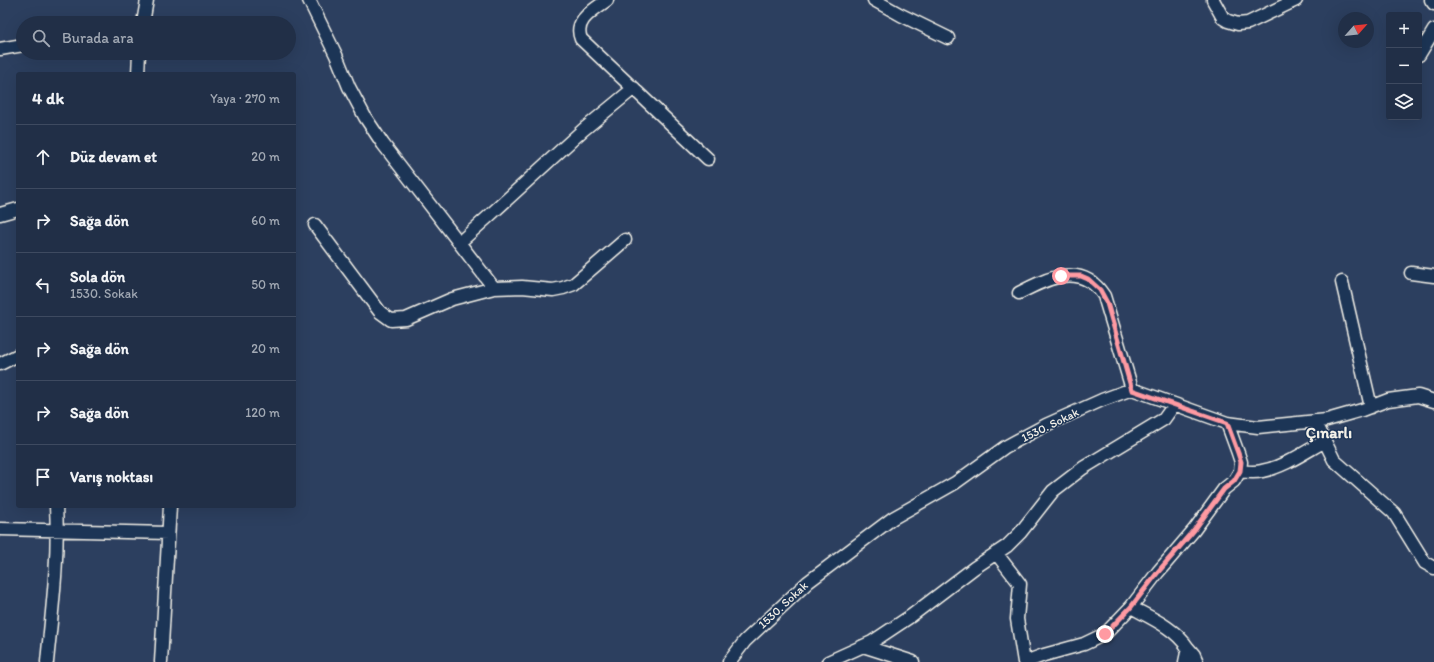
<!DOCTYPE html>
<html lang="tr">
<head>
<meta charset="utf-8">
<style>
	:root { --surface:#212f47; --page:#29374e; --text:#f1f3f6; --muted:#a2a9b4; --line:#3e4a60 }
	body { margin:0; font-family:Itim,sans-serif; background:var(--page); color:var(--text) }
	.controls { position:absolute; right:12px; top:12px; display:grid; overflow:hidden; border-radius:4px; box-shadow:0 4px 16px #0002 }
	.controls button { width:36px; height:36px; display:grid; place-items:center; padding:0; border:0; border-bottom:1px solid var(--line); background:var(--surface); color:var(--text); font:20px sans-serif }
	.compass { position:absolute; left:1338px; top:12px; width:36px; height:36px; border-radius:50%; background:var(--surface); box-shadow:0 4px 16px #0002; rotate:63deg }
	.stop { position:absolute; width:12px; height:12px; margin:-9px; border:3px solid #ff9aa2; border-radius:50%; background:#fff }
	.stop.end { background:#ff9aa2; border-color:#fff; box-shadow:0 1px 4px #0008 }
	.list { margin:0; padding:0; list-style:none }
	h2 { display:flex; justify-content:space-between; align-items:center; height:52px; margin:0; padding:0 16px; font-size:17px }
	h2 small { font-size:13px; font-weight:400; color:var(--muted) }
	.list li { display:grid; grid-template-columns:26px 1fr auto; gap:12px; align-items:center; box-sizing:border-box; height:64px; padding:0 16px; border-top:1px solid var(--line) }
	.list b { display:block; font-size:15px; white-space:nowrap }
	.list p { margin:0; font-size:13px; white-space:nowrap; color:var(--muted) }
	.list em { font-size:13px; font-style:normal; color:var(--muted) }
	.icon { flex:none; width:22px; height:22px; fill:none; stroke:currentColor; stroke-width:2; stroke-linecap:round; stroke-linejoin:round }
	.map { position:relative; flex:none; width:1434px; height:662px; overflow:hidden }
	.search { position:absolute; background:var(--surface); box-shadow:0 4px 16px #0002; left:16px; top:16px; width:280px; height:44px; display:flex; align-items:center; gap:10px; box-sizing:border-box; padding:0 14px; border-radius:22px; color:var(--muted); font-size:15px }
	.panel { position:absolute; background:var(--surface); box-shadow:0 4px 16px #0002; left:16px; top:72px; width:280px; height:436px; border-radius:4px }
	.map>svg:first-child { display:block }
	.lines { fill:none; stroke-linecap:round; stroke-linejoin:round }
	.minor-casing { stroke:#f4f1e8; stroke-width:15 }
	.minor { stroke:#1d3557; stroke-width:12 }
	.route { stroke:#ff9aa2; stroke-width:5 }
	.labels { text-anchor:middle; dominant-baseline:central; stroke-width:3; stroke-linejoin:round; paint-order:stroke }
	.street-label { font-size:12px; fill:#f4f1e8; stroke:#1d3557 }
	.district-label { font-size:16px; font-weight:bold; fill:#f4f1e8; stroke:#1d3557 }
</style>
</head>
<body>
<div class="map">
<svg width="1434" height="662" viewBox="0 0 1434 662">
	<rect width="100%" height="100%" fill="#2c3f5f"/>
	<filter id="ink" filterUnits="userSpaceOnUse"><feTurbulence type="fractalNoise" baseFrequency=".025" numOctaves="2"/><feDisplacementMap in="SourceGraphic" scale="8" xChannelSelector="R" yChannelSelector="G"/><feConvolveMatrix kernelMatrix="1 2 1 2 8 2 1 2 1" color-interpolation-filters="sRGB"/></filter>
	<g filter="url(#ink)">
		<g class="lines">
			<g class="minor-casing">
				<path id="minor" d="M309 0 336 55 349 87 365 117 383 144 494 288
					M607 0C594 10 573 20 581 39L708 159
					M874 0 901 15 948 38
					M1213 0 1223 18 1228 21 1238 24 1248 23 1296 0
					M1431 0 1434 4
					M143 23 147 0
					M0 49 23 45
					M1419 55 1434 30
					M138 74 139 53
					M0 214 18 209
					M315 225 380 312 391 320 406 319 452 299 494 288 522 287 553 290 563 288 574 284 625 240
					M460 242 489 216 583 130 634 88
					M1411 273 1434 276
					M1342 282 1371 407
					M1019 293C1048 278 1082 261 1104 296L1132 389
					M0 364 18 355
					M1315 421 1334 460 1394 513 1425 563 1434 568
					M1240 471C1247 472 1255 473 1262 471 1284 467 1305 452 1325 441
					M0 529 168 533
					M996 553 1020 584 1017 619 1024 662
					M1131 607C1151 618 1175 628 1188 648L1185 662
					M863 646 913 662
					M1188 648 1194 655 1197 662
					M47 662C52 610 59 558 56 506
					M161 662 170 506
					M729 662 745 641 808 582 893 518 955 483 1005 447 1046 425 1102 400 1132 389 1227 423 1258 427 1327 420 1362 410 1388 400 1418 396 1434 401
					M828 662 872 642 911 616 974 568 1007 546 1020 533 1053 491 1083 468 1164 419 1174 405
					M1025 662 1044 655 1084 644 1105 634 1131 607 1158 572 1194 530 1224 489 1234 481 1240 471 1241 462 1238 453 1227 423"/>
			</g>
			<use href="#minor" class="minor"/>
		</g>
	</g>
	<g class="lines" filter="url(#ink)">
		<path class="route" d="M1061 276H1081L1088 279 1100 290 1107 303 1132 390 1227 423 1238 453 1241 462 1240 471 1234 481 1224 489 1194 530 1158 572 1131 607 1105 634"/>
	</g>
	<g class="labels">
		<g class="street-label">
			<text transform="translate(1050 425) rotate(-26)">1530. Sokak</text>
			<text transform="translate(783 605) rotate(-43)">1530. Sokak</text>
		</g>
		<g class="district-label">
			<text x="1329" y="432">Çınarlı</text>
		</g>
	</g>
</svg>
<div class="controls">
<button>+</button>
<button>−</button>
<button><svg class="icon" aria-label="layers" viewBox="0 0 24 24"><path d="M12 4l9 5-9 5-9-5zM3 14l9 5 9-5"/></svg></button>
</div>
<svg class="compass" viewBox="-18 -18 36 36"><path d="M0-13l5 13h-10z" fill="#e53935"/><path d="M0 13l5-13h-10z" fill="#a2a9b4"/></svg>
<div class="stop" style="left:1061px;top:276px"></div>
<div class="stop end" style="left:1105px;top:634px"></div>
<div class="search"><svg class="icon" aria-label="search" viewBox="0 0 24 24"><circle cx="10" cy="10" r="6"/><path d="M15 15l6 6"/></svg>Burada ara</div>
<section class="panel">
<h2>4 dk<small>Yaya · 270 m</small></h2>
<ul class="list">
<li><svg class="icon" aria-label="ahead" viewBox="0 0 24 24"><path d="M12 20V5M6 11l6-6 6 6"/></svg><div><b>Düz devam et</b></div><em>20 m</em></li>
<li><svg class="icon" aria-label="right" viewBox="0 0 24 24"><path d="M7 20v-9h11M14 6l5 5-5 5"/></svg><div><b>Sağa dön</b></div><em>60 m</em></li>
<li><svg class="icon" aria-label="left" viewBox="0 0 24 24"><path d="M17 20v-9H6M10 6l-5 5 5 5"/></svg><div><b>Sola dön</b><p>1530. Sokak</p></div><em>50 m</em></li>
<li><svg class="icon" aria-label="right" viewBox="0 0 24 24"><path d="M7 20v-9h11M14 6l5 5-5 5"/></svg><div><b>Sağa dön</b></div><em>20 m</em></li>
<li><svg class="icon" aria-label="right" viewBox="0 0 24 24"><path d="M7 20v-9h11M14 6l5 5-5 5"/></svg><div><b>Sağa dön</b></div><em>120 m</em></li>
<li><svg class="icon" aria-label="arrive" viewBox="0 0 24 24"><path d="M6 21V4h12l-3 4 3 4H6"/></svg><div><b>Varış noktası</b></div></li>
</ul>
</section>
</div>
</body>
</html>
